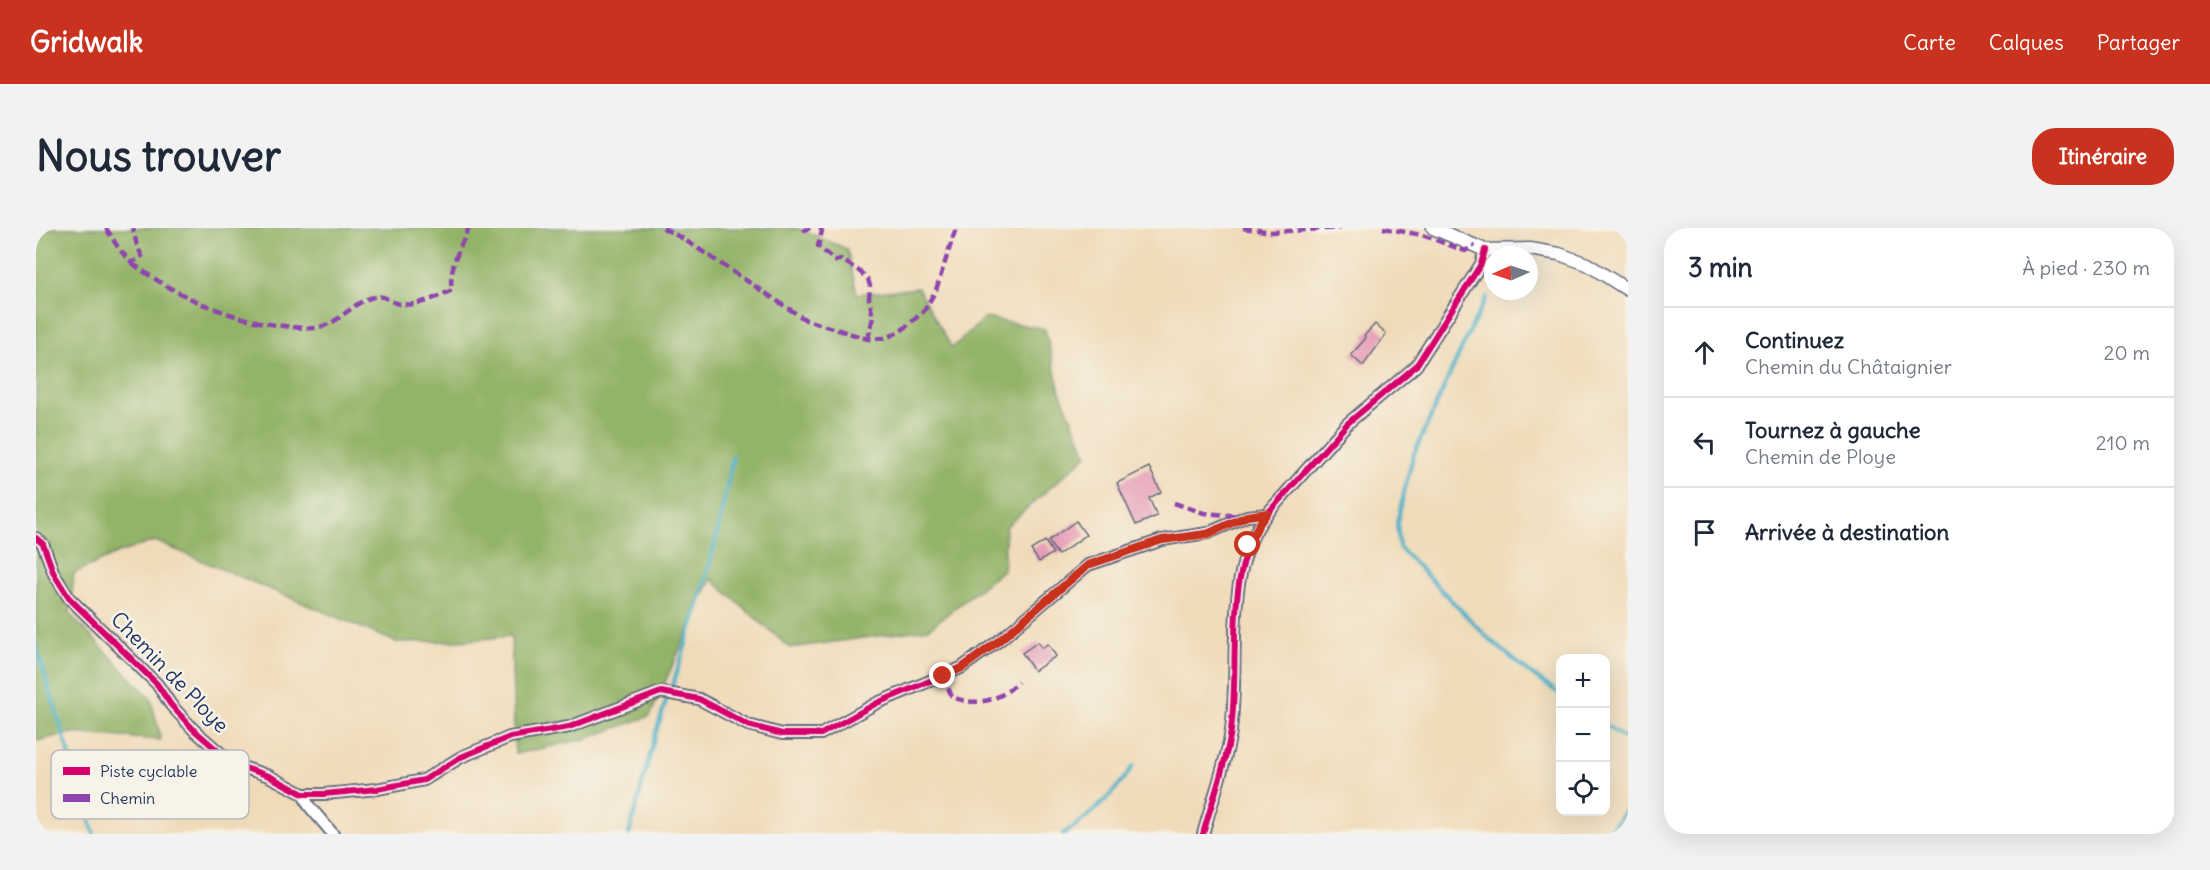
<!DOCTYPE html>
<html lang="fr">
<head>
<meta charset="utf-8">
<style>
	:root { --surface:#fff; --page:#f2f2f3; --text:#1f2937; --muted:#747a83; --line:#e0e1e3; --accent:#c8321e }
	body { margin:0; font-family:Delius,sans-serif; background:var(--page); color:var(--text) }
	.controls { position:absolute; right:18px; bottom:18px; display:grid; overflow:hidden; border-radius:12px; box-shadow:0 6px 24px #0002 }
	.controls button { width:54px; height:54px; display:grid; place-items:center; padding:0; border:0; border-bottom:2px solid var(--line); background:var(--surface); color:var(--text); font:30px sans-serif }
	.compass { position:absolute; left:1448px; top:18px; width:54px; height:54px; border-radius:50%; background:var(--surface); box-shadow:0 6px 24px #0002; rotate:267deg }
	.stop { position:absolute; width:18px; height:18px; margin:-14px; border:4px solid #c8321e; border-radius:50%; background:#fff }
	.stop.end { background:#c8321e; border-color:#fff; box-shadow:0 2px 6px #0008 }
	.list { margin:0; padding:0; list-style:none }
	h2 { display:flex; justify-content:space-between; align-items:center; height:78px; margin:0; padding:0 24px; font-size:26px }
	h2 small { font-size:20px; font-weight:400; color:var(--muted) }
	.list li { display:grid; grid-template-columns:39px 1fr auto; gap:18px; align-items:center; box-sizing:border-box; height:90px; padding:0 24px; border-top:2px solid var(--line) }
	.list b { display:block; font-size:22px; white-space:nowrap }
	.list p { margin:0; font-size:20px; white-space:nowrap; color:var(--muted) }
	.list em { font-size:20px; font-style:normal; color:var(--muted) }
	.icon { flex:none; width:33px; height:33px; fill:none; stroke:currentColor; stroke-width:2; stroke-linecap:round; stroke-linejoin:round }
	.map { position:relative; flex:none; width:1592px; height:606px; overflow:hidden; border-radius:24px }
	header { display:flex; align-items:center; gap:36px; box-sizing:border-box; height:84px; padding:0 30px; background:var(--accent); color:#fff }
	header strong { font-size:28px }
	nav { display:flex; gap:33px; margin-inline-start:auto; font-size:21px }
	.intro { display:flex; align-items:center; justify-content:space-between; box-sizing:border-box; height:144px; padding:0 36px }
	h1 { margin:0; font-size:42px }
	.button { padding:15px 27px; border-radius:24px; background:var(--accent); color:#fff; font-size:21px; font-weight:700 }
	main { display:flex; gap:36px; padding:0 36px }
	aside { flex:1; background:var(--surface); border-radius:24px; box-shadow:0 6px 24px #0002 }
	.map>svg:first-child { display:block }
	.forest { fill:#93b367; stroke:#577162; stroke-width:1.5 }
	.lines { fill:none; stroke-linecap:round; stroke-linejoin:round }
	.stream { stroke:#49b0c8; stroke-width:4 }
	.building { fill:#e69db7 }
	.minor-casing { stroke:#666b7e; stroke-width:14 }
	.tertiary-casing { stroke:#666b7e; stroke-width:15 }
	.minor { stroke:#fff; stroke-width:10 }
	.tertiary { stroke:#fff; stroke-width:12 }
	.quiet { stroke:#8e44ad; stroke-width:4.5; stroke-dasharray:9 4.5; stroke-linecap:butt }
	.cycleway-casing { stroke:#f7f3e8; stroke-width:10 }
	.cycleway { stroke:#d6006c; stroke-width:6 }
	.route { stroke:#c8321e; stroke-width:8 }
	.labels { text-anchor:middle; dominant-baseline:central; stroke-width:5; stroke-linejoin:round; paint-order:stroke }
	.street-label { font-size:21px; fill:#1b2f5e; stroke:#f7f3e8 }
	.key { fill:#f7f3e8; stroke:#b5b8bf; stroke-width:1.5 }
	.key-label { font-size:16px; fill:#1b2f5e }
</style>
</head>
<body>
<header>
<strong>Gridwalk</strong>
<nav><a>Carte</a><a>Calques</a><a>Partager</a></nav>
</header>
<div class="intro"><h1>Nous trouver</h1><a class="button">Itinéraire</a></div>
<main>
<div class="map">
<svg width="1592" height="606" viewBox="0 0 1592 606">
	<rect width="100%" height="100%" fill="#f7f3e8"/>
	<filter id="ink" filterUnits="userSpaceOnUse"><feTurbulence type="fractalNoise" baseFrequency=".0167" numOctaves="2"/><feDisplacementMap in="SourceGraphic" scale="12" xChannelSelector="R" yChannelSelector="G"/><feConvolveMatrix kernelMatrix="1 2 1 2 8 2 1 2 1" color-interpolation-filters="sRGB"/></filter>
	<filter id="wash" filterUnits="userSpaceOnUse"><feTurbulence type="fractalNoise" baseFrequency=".008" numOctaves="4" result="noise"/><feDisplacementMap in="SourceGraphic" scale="24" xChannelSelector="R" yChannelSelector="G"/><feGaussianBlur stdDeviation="1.35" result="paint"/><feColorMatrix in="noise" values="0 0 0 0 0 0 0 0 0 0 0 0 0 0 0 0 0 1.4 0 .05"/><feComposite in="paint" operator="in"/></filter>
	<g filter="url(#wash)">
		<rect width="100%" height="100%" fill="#f0dbb9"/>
		<path class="forest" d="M0 0H761L811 21 821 66 882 60 916 120 949 90 1009 101 1024 164 1051 227 970 299 967 342 892 401 754 420 675 351 614 488 549 511 479 526 475 408 424 413 360 414 119 313 82 325 38 345 34 386 115 471 125 512 35 505 0 513V65L2 64 0 62Z"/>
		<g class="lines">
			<path class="stream" d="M1451 69 1434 102 1377 228 1361 294 1363 319 1453 411 1495 446 1524 466
				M0 418 58 606
				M636 459 665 369 680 311 697 228
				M1570 497 1592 513
				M593 606 619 507 631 470
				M1027 606C1055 588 1078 567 1097 538
				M1571 606 1592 579"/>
		</g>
		<g id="blocks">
			<path class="building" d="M1339 96 1350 106 1327 138 1315 127 1330 110 1328 108Z
				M1113 239 1125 264 1113 270 1121 288 1100 297 1081 255Z
				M1040 293 1050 307 1022 327 1012 313Z
				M1009 313 1017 325 1003 334 995 322Z
				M1002 414 1006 420 1012 416 1020 428 998 443 986 425Z"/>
		</g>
	</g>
	<g filter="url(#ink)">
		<use href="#blocks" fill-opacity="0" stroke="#666b7e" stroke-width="1.5"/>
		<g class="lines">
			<g class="minor-casing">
				<path id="minor" d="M0 310 7 316 18 346 33 370 121 456 135 477 158 502 197 536 233 548 267 566H288L341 561 388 552 425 529 474 509 533 499 625 464 663 471 712 497 746 506H785L841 475 925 440 964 412 1052 337 1126 312 1172 305 1211 288 1231 286
					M267 566 273 578 297 606
					M1167 606C1176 574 1188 541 1194 509 1206 438 1184 345 1231 286L1312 195 1380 138 1445 36 1449 22"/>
			</g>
			<g class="tertiary-casing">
				<path id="tertiary" d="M1397 0 1449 22 1494 21 1523 26 1551 36 1592 62"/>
			</g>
			<use href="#minor" class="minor"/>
			<use href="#tertiary" class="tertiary"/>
			<path class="quiet" d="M70 0 83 21 96 35 106 28 101 18 97 0
				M627 0 646 10 770 92 832 111 850 110 865 103 888 83 900 62 920 0
				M768 0 769 2 774 0
				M784 0 786 3 782 18 799 33 805 31 823 43 832 51 834 58 833 71 837 89 832 111
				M1207 0 1236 4 1305 0
				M1347 0 1386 7 1429 23 1439 17
				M96 35C142 70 198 93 255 99 262 99 271 101 278 100 303 97 313 77 334 70 351 65 351 74 364 76 380 79 402 69 416 62 412 41 424 19 433 0
				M1138 275 1168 285 1205 288
				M907 448 916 469C941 479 963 473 982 454"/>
			<g class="cycleway-casing">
				<path id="cycleway" d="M0 310 7 316 18 346 33 370 121 456 135 477 158 502 197 536 233 548 267 566H288L341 561 388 552 425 529 474 509 533 499 625 464 663 471 712 497 746 506H785L841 475 925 440 964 412 1052 337 1126 312 1172 305 1211 288 1231 286
					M1167 606C1176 574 1188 541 1194 509 1206 438 1184 345 1231 286L1312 195 1380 138 1445 36 1449 22"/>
			</g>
			<use href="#cycleway" class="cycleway"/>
		</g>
	</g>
	<g class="lines" filter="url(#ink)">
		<path class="route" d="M907 448 926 440 964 412 1052 337 1126 312 1172 306 1211 288 1231 285 1223 296 1212 317"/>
	</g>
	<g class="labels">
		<g class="street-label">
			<text transform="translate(134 444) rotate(46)">Chemin de Ploye</text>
		</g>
	</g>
	<rect x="15" y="522" width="198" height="69" rx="9" class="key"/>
	<rect x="27" y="539" width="27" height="8" fill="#d6006c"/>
	<rect x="27" y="566" width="27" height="8" fill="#8e44ad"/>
	<g class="key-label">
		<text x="64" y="549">Piste cyclable</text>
		<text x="64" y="576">Chemin</text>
	</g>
</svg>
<div class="controls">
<button>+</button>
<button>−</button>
<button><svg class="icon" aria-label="locate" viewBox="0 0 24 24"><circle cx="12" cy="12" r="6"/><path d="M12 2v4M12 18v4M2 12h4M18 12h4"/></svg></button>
</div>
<svg class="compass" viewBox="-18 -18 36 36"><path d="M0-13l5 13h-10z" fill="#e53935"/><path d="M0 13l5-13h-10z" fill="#747a83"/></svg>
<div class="stop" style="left:1212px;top:317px"></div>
<div class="stop end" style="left:907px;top:448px"></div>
</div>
<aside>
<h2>3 min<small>À pied · 230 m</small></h2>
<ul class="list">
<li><svg class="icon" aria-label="ahead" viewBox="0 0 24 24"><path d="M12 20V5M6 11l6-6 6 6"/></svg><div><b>Continuez</b><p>Chemin du Châtaignier</p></div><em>20 m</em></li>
<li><svg class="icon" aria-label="left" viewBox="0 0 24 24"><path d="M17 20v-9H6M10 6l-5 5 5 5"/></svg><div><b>Tournez à gauche</b><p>Chemin de Ploye</p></div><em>210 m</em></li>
<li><svg class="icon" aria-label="arrive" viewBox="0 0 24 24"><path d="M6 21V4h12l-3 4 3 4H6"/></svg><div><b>Arrivée à destination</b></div></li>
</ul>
</aside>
</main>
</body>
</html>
